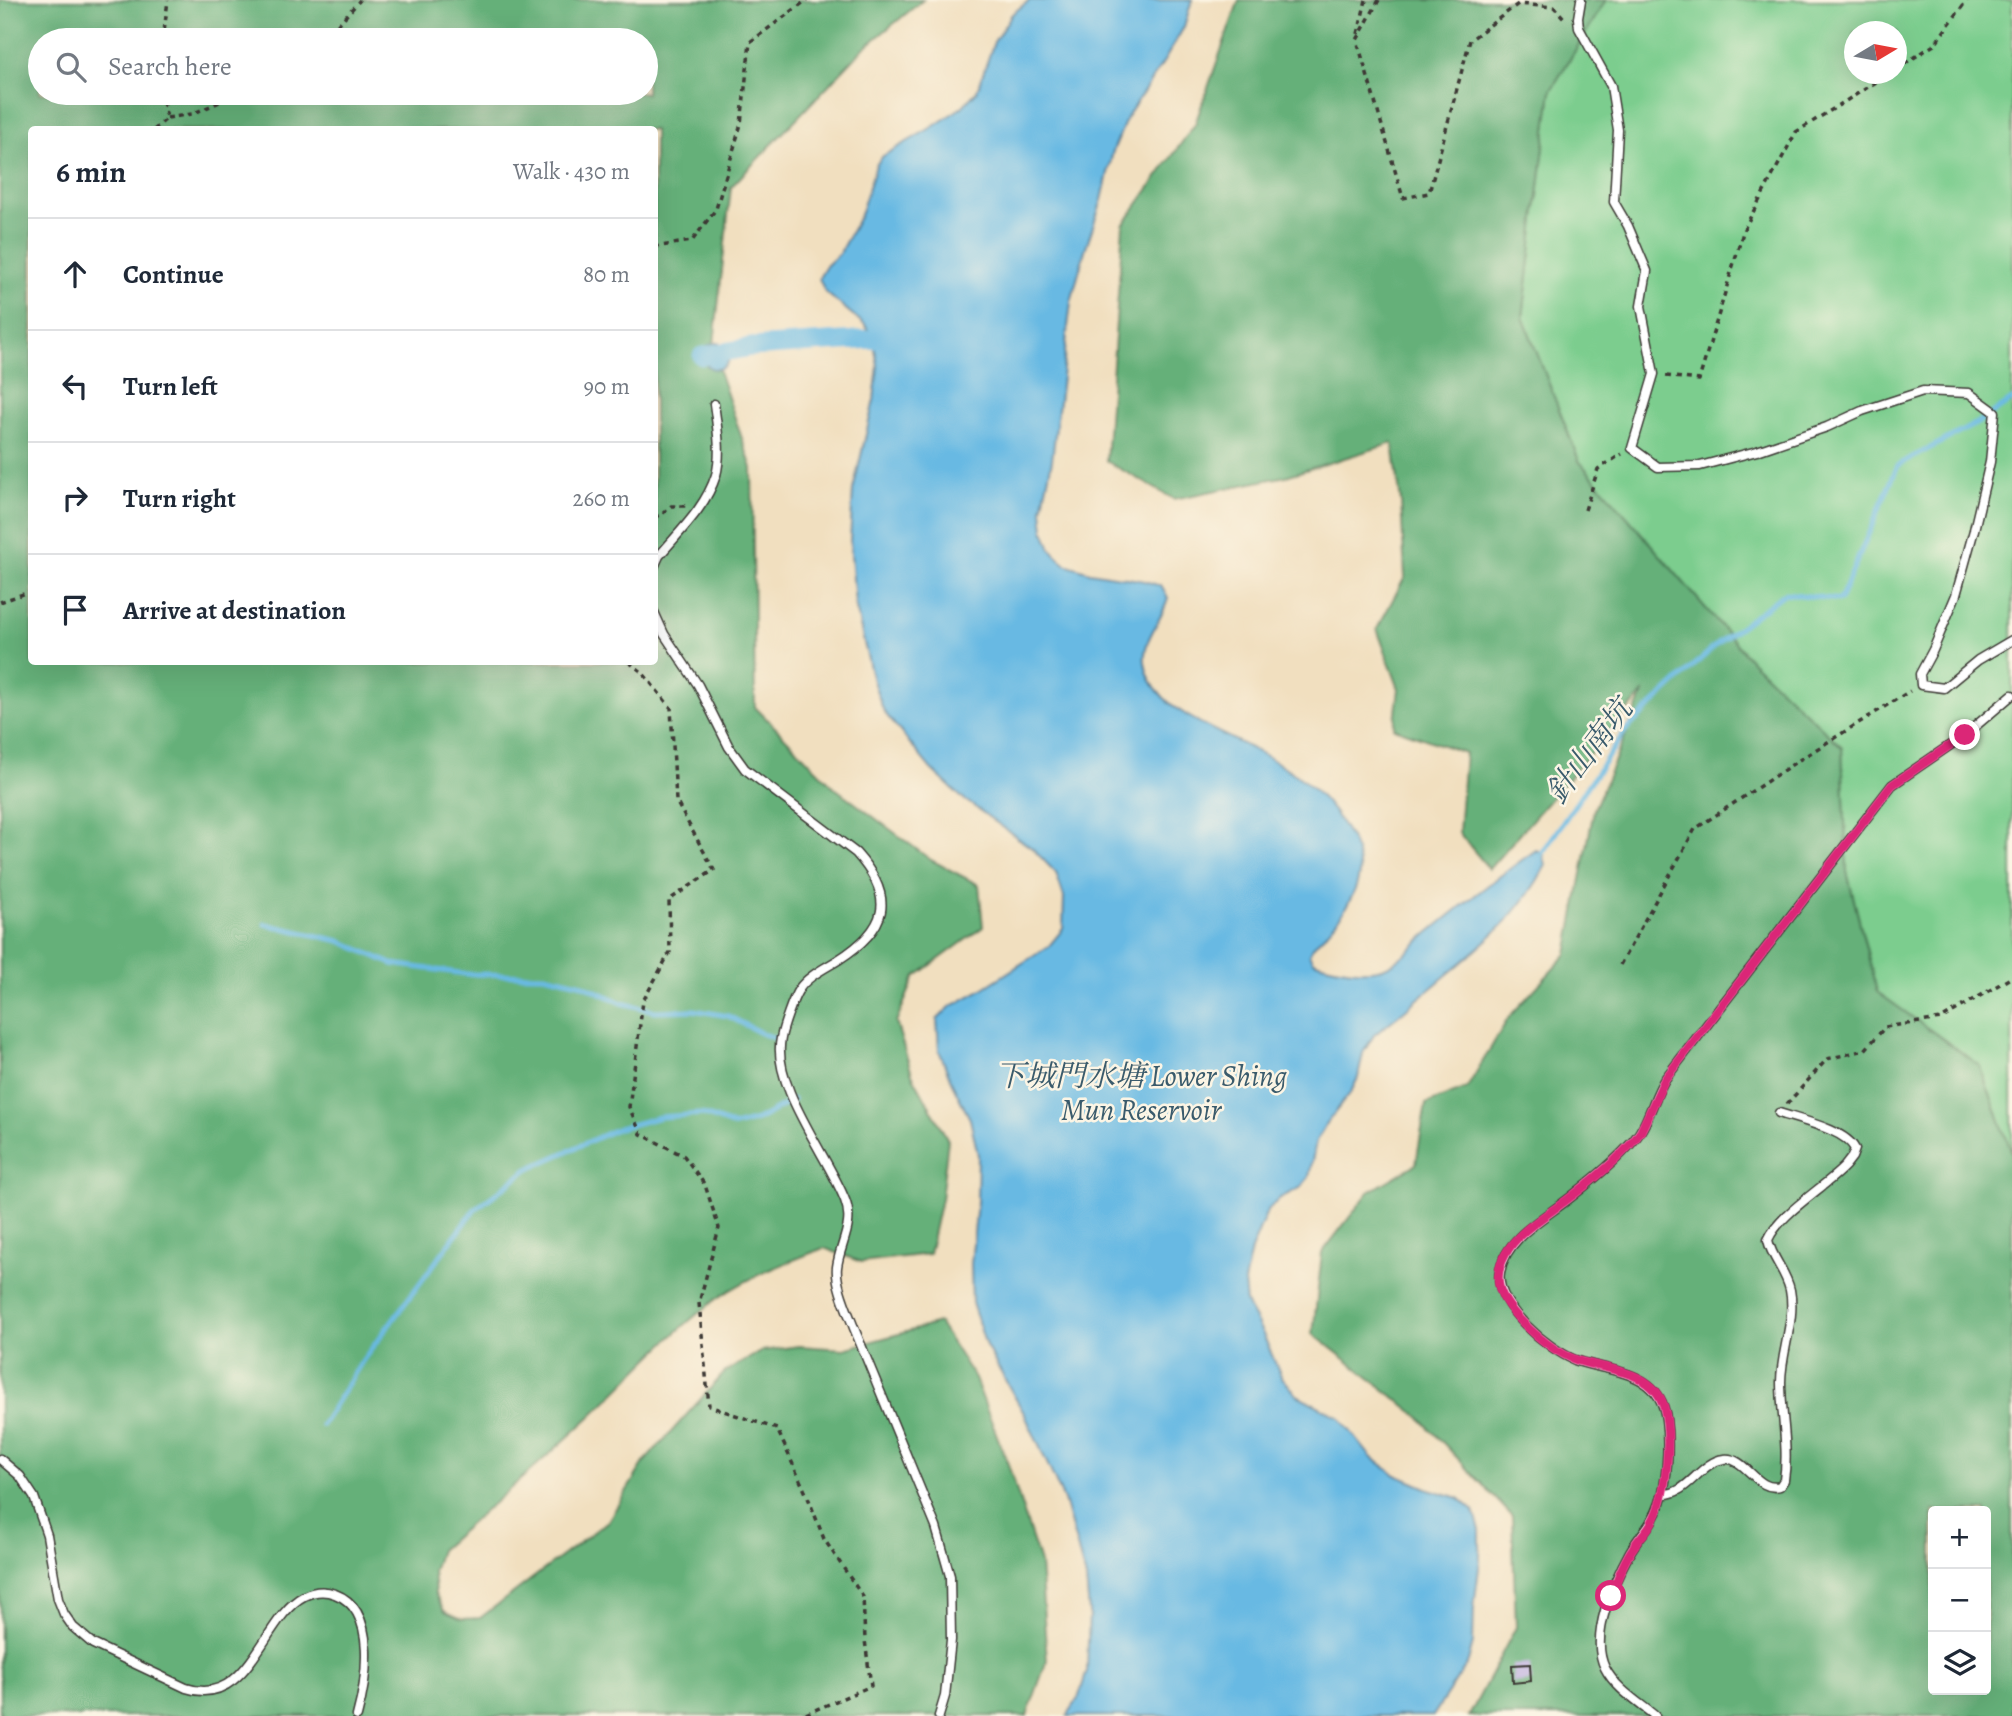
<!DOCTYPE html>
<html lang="en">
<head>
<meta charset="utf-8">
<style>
	:root { --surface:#fff; --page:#f6f6f7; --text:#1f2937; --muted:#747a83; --line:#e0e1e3 }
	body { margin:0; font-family:Alegreya,"Noto Serif TC",serif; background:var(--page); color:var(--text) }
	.controls { position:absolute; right:21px; bottom:21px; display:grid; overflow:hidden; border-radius:7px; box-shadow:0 7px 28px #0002 }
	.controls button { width:63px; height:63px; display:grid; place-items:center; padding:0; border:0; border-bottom:2px solid var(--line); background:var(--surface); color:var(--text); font:35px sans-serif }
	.compass { position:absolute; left:1844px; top:21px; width:63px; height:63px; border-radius:50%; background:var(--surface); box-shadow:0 7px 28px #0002; rotate:80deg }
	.stop { position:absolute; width:21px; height:21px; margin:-16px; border:5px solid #db2777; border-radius:50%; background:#fff }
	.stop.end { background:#db2777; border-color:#fff; box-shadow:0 2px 7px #0008 }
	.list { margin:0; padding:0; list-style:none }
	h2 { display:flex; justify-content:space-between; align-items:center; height:91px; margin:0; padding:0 28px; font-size:30px }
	h2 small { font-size:23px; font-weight:400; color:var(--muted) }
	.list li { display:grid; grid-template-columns:46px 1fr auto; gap:21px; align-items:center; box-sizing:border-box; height:112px; padding:0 28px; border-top:2px solid var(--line) }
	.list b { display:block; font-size:26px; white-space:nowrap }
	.list em { font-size:23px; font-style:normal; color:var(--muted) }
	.icon { flex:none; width:38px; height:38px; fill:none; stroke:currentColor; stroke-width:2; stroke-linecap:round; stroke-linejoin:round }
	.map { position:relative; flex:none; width:2012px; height:1716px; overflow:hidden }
	.search { position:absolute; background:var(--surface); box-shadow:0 7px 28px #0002; left:28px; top:28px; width:630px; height:77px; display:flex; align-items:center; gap:18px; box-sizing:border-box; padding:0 24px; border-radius:38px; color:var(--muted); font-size:26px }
	.panel { position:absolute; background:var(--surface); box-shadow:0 7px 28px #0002; left:28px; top:126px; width:630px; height:539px; border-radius:7px }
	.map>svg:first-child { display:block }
	.green { fill:#7ccd8e; stroke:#4c7455; stroke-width:2; fill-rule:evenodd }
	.forest { fill:#65b079; stroke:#40664a; stroke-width:2; fill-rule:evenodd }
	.water { fill:#67b9e3; stroke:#426a80; stroke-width:2 }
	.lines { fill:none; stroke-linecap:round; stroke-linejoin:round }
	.stream { stroke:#67b9e3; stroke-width:5 }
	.canal { stroke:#67b9e3; stroke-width:19 }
	.building { fill:#bcaee2 }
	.lane-casing { stroke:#3c3934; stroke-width:11 }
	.path { stroke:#3c3934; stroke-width:3.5; stroke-dasharray:5 5; stroke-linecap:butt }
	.lane { stroke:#fff; stroke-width:8 }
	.route { stroke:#db2777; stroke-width:9 }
	.labels { text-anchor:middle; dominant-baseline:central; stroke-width:5; stroke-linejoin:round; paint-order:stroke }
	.water-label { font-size:30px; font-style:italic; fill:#3a5b6c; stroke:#fcf5e5 }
</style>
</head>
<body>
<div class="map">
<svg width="2012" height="1716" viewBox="0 0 2012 1716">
	<rect width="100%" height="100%" fill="#fcf5e5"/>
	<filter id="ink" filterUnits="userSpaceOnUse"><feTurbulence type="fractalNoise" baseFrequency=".0143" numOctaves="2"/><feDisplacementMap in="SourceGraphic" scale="14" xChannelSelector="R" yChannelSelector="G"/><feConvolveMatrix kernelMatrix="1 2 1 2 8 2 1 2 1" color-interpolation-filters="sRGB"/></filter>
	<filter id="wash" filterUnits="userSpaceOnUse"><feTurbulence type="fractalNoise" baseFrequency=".00686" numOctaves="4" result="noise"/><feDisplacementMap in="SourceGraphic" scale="28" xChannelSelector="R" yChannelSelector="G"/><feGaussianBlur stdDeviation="1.57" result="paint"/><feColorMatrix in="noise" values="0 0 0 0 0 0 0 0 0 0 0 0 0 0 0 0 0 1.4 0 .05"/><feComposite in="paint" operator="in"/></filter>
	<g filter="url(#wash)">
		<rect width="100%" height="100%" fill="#f1dfbf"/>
		<path class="green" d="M1606 0H2012V1153L1979 1065 1877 992 1847 872 1842 747 1751 661 1579 461 1523 317 1551 90ZM1854 32H1896V74H1854Z"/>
		<path class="forest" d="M0 0H923L864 48 731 187 713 353 752 468 755 707 835 788 931 860 979 885 983 927 915 977 896 1022 912 1074 948 1140 941 1199 929 1254 861 1262 824 1248C783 1264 739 1280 705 1308 664 1340 630 1379 592 1415 543 1461 491 1505 440 1550L433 1571 435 1593 444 1611 462 1619 480 1618 608 1521 645 1461 725 1372 762 1351 799 1346 844 1349 939 1323 975 1379 1008 1464 1040 1563 1047 1660 1027 1716H0ZM40 40H646V93H40ZM32 130H654V662H32Z
			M1239 0H1606L1551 90 1523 317 1579 461 1751 661 1842 747 1847 872 1877 992 1979 1065 2012 1153V1716H1469L1516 1627 1512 1516 1417 1415 1313 1334 1322 1253 1369 1192 1416 1164 1426 1104 1467 1088 1509 1017 1567 954 1594 809 1644 692 1489 869 1459 833 1465 753 1394 728 1399 689 1377 629 1405 577 1401 502 1393 443 1286 476 1174 499 1106 461 1123 225 1195 124ZM1933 1511H1986V1690H1933Z"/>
		<path class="water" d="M1030 0H1192L1184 27 1164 61 1127 117 1113 151 1102 200 1085 250 1071 302 1052 460 1042 509 1044 530 1051 549 1065 564 1090 572 1145 581 1161 586 1168 598C1163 620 1142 639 1145 662 1151 708 1213 728 1248 747 1267 756 1287 768 1303 780 1318 792 1332 808 1342 824 1351 839 1361 856 1359 874 1357 892 1342 917 1329 930 1321 939 1314 943 1309 954L1313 961C1332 968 1368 975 1387 966 1405 958 1417 941 1433 929 1466 902 1500 875 1536 850L1543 853 1546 865C1521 913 1490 939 1449 973 1424 994 1400 1015 1374 1035L1363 1053 1358 1078 1351 1092 1326 1124 1316 1141 1309 1177 1300 1188 1280 1198 1267 1211 1251 1250 1244 1282 1246 1303 1262 1332 1281 1376 1297 1395 1339 1417 1371 1457 1396 1475 1429 1489 1459 1498 1474 1511 1480 1530V1560L1474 1607 1473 1643 1468 1662 1433 1716H1067L1078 1699 1087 1671 1089 1612 1086 1579 1064 1500 1025 1415 986 1346 972 1303 971 1264 977 1202 978 1155 970 1119 951 1081 939 1050 937 1020 950 1007 979 991 1049 946 1063 929 1064 897 1056 873 1033 849 961 797 931 769 884 712 873 681 855 604 850 541 853 490 874 400 878 366 873 339 865 325 825 292 819 278 826 266 839 254 860 215 876 165 883 156 934 126 962 107 977 91 994 42 1012 14Z
			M703 356a13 13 0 1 1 26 0a13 13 0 1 1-26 0Z"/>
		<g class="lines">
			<path class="stream" d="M1540 856 1626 730 1717 644 1785 593 1840 600 1898 465 1983 420 2012 400
				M265 924 340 941 392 964 466 974 544 975 579 983 622 1003 655 1011 694 1010 728 1016 763 1034 780 1040
				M322 1425 363 1360 474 1210 528 1169 619 1128 660 1117 702 1114 734 1126 757 1120 793 1100"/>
			<path class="canal" d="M702 356 751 347 873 339 900 340"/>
		</g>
		<g id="blocks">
			<path class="building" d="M1530 1664 1531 1681 1513 1683 1512 1665Z"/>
		</g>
	</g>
	<g filter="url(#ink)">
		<use href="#blocks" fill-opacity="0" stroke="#3c3934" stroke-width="2"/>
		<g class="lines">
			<g class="lane-casing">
				<path id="lane" d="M1581 0 1578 18 1579 28 1611 86 1618 130 1614 202 1628 226 1647 271 1641 306 1654 374 1632 448 1658 467 1700 466 1757 451 1827 427 1862 411 1923 391 1969 393 1995 412 1990 462 1974 530 1956 595 1933 650 1920 674 1921 685 1944 688 1978 660 2012 640
					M654 567 659 556C680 531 706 507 716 475 722 453 717 426 714 404
					M654 612 664 634 698 685 729 747 745 769 856 853C897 899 887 929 838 960 825 968 808 976 799 989 793 998 783 1027 781 1038 771 1085 828 1156 845 1200 855 1225 840 1243 837 1267 835 1284 848 1312 854 1328L936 1527 950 1576 951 1640 945 1696 939 1716
					M0 1459 20 1476 34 1497 47 1535 58 1599 64 1614 73 1627 93 1644 186 1688C249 1709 263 1617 304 1596 314 1591 325 1590 335 1594 379 1610 366 1683 357 1716
					M1663 1494C1688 1495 1700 1462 1724 1459 1746 1456 1757 1493 1780 1486L1784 1480C1789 1448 1781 1414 1781 1382 1781 1351 1796 1320 1790 1290 1786 1271 1772 1259 1768 1240 1779 1214 1824 1188 1845 1166L1852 1157 1855 1149C1845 1129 1799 1120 1779 1113
					M1655 1716C1638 1702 1615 1688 1605 1668 1589 1636 1614 1581 1630 1552 1641 1533 1652 1526 1660 1503 1668 1480 1669 1442 1666 1419 1660 1369 1610 1373 1575 1360 1548 1349 1494 1305 1500 1272 1506 1237 1545 1218 1571 1197 1592 1180 1616 1161 1634 1140 1649 1123 1653 1098 1665 1079L1892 785 1965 735 2012 695"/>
			</g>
			<path class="path" d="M1379 0 1357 40 1403 198 1429 193 1470 40 1518 4 1554 7 1564 18
				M1358 34 1366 0
				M163 40 168 0
				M324 40 360 0
				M1896 69 1934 45 1967 0
				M167 118 192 114 240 93
				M154 130 167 118 161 93
				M654 247 692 241 716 209 741 124 750 42 807 0
				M1666 376 1699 380 1744 229 1796 132 1889 74
				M1585 510 1598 469 1622 454
				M654 517 661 515 671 506H687
				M0 602 32 591
				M629 662 642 672 671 708 676 801 714 870 669 900 670 952 643 1001 629 1107 641 1134 684 1156 705 1185 719 1228 699 1303 709 1406 777 1429 809 1500 824 1539 863 1597 865 1640 871 1686 801 1716
				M1620 965 1695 829 1799 760 1910 691
				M1787 1104 1827 1059 1865 1050 1885 1027 1941 1019 2012 977"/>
			<use href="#lane" class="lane"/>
		</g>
	</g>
	<g class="lines" filter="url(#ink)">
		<path class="route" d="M1611 1596C1617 1580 1623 1562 1633 1548 1638 1539 1647 1532 1652 1522 1667 1496 1672 1437 1664 1407 1653 1368 1604 1371 1574 1359 1550 1350 1505 1313 1499 1286 1497 1276 1500 1264 1505 1255 1517 1232 1544 1217 1564 1202 1587 1185 1618 1160 1636 1138L1641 1131 1665 1079 1892 785 1965 735"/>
	</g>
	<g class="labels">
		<g class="water-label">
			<text transform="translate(1589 751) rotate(-53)">針山南坑</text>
			<text x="1141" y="1076">下城門水塘 Lower Shing<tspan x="1141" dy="34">Mun Reservoir</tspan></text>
		</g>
	</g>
</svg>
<div class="controls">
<button>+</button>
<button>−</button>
<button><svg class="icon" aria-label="layers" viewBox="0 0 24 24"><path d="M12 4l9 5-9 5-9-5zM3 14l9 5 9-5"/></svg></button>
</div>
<svg class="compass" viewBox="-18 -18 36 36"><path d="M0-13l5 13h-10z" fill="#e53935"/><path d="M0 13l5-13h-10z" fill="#747a83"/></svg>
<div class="stop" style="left:1611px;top:1596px"></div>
<div class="stop end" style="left:1965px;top:735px"></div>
<div class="search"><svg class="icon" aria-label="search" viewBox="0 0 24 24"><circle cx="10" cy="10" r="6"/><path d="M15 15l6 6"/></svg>Search here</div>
<section class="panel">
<h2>6 min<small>Walk · 430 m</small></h2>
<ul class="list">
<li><svg class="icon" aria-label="ahead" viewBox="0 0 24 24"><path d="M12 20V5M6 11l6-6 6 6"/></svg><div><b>Continue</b></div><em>80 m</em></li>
<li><svg class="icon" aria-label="left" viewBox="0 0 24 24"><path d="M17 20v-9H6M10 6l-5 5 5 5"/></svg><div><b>Turn left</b></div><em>90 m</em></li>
<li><svg class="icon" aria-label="right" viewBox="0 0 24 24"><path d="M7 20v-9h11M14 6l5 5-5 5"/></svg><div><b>Turn right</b></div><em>260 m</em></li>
<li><svg class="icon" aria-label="arrive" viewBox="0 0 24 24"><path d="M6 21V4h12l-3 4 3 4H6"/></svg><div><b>Arrive at destination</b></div></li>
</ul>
</section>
</div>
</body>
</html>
